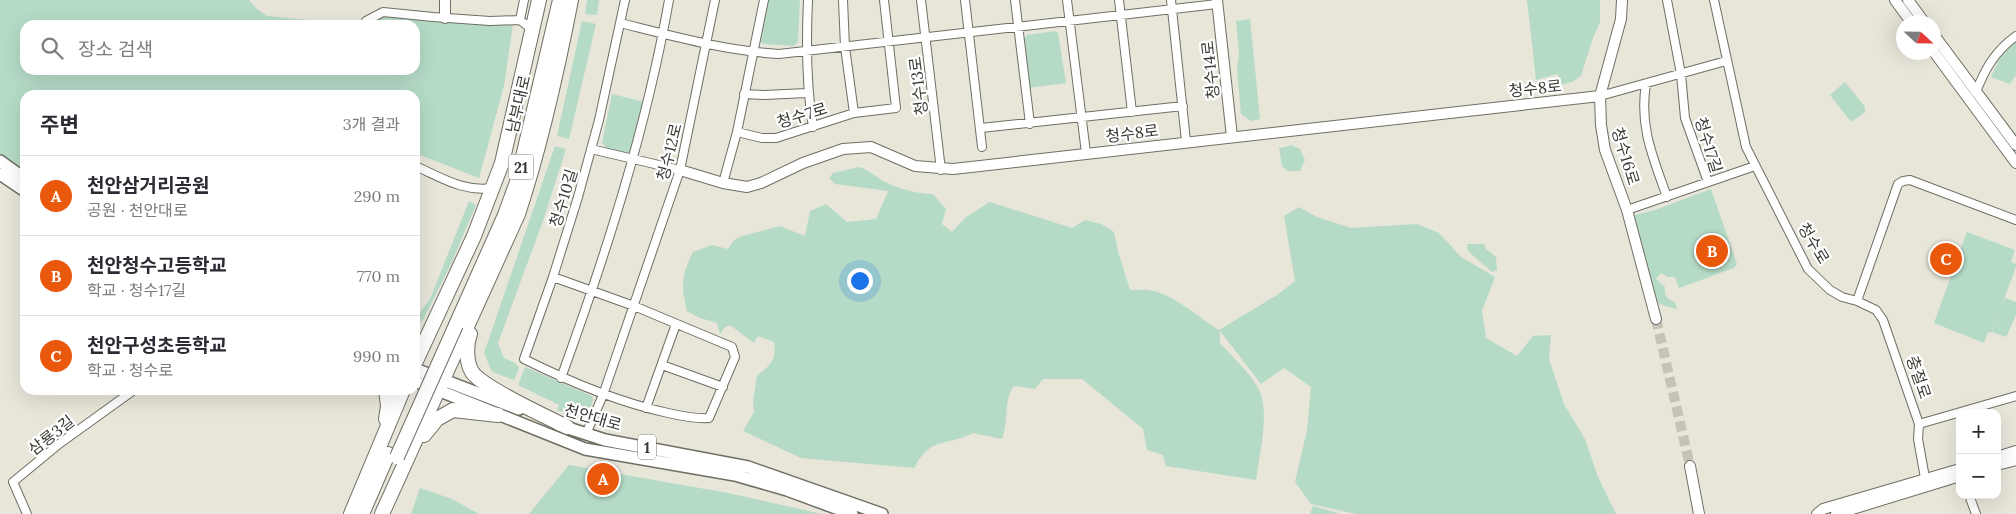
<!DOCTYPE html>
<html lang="ko">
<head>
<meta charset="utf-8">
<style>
	:root { --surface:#fff; --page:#f7f7f7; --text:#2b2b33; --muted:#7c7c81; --line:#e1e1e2; --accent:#ea580c }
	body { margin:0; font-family:Lora,"Noto Sans KR",serif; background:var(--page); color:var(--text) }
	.controls { position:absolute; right:15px; bottom:15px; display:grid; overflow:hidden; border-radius:10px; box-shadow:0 5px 20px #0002 }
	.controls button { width:45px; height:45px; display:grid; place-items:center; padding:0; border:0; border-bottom:1px solid var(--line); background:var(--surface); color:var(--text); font:25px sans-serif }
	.compass { position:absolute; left:1896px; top:15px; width:45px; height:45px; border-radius:50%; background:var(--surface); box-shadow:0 5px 20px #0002; rotate:112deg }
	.you { position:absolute; left:859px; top:280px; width:18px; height:18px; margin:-12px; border:4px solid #fff; border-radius:50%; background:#1a73e8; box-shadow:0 0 0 8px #1a73e833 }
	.badge { display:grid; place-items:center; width:32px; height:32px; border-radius:50%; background:var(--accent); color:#fff; font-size:16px; font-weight:700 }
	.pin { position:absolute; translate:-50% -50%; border:2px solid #fff; box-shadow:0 1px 5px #0006 }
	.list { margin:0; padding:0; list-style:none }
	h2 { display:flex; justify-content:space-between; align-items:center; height:65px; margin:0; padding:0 20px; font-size:21px }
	h2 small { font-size:16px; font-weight:400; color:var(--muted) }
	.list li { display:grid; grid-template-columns:32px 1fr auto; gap:15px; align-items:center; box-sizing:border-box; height:80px; padding:0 20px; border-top:1px solid var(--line) }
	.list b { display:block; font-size:19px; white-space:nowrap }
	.list p { margin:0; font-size:16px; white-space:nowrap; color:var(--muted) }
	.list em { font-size:16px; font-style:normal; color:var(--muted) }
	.icon { flex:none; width:28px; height:28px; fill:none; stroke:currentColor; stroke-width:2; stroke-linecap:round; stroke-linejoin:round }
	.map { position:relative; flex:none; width:2016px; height:514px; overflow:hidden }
	.search { position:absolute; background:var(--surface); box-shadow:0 5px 20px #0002; left:20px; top:20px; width:400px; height:55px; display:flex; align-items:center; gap:12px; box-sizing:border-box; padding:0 18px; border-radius:15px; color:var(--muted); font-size:19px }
	.panel { position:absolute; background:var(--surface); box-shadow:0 5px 20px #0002; left:20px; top:90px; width:400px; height:305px; border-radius:15px }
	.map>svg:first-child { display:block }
	.green { fill:#b5dbc7 }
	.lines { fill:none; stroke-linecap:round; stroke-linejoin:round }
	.secondary-tunnel { stroke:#c5c3b8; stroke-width:10; stroke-dasharray:10 5; stroke-linecap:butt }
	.street-casing { stroke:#706e63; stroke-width:10 }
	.secondary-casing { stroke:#706e63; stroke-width:12 }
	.primary-casing { stroke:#706e63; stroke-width:14 }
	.highway-casing { stroke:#706e63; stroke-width:16 }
	.street { stroke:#fff; stroke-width:8 }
	.secondary { stroke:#fff; stroke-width:10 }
	.primary { stroke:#fff; stroke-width:11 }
	.highway { stroke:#fff; stroke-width:14 }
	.highway-bridge-casing { stroke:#706e63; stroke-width:16; stroke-linecap:butt }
	.highway-bridge { stroke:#fff; stroke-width:14 }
	.labels { text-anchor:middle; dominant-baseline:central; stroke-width:4.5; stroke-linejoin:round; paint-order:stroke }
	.shield { fill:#fff; stroke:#757471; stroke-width:1 }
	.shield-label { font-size:15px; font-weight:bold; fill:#3a3934 }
	.street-label { font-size:16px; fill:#3a3934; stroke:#fff }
</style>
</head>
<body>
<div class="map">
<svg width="2016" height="514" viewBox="0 0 2016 514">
	<rect width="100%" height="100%" fill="#e8e5d9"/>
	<path class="green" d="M0 0H249L257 9 267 16 360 25H25V70H415V25H368L386 16 513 24 504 86 479 178 415 153V95H25V172L0 154Z
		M587 0H599L597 15 585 14Z
		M767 0H800L798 42 794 46 763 44 760 41Z
		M1527 0H1600V22L1593 38 1581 76 1572 82 1560 85 1558 74 1536 80Z
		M1250 19 1260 119 1251 121 1241 114 1237 69 1239 54 1236 21Z
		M582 21 596 24 569 139 557 136Z
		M1055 31 1058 33 1066 83 1028 88 1024 39 1027 35Z
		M2016 41V75L2010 84 1991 77 1999 59Z
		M1845 82 1865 107V112L1851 122 1830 95Z
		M612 94 645 102 630 156 609 151 602 143Z
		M1291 145 1300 149 1305 160 1300 171H1288L1282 166 1279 147 1282 148Z
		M555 146 566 149 544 218 498 343 504 358 515 363 519 368 514 380 492 372 484 353Z
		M859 167C869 170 875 176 883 181 897 188 917 194 933 194L946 209 942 224 952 232 966 217 990 202 1072 228 1085 220 1101 224 1114 232 1118 251 1130 290C1138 290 1147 289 1154 291 1177 297 1199 318 1219 330L1277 295 1295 281 1284 216 1299 207 1317 217 1351 228 1417 224 1439 233 1461 257 1495 277 1482 311 1486 338 1517 356 1533 336 1551 335 1549 359 1564 404 1585 439 1598 477 1616 514H1356L1311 504 1295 482 1307 430 1311 387 1284 368 1261 384 1220 331V343C1232 357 1249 371 1258 388 1271 411 1259 455 1256 480L1166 466 1163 455 1147 450 1143 429 1082 379H1043L1035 389 1014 386C1003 400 1009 422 1002 439L973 433C946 447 932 435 914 468L801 458 743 431 754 412 753 402 757 376C770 365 777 361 774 342L758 336 754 343 730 325 724 328 720 334 717 323 700 318 687 311C681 285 681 276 693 252L712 245 728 249 734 240 742 236 780 226 805 236 810 211 826 204 847 222 876 219 888 191 835 184 829 178 833 173Z
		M1711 189 1737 264 1734 268 1679 288 1675 277H1668L1661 273 1656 279 1665 287C1664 295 1667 300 1675 302L1677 309 1665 306 1655 301 1633 221 1635 215 1655 210Z
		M469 201 476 205 452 262 423 320 415 325V319L430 299Z
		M1967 232 2015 250 2011 262 2016 264V267L2001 307 2005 298 2016 302V315L2006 337 1992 332 1999 314 1991 333 1988 332 1984 343 1934 323Z
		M1467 244H1484L1486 249 1496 257 1497 270 1492 272 1468 251Z
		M525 367 592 396 593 400C585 426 578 418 557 410L559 405 518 385Z
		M569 465 728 493 822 514H529Z
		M420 488 452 499 479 514H411Z
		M1313 506 1341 514H1310Z"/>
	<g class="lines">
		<path class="secondary-tunnel" d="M1656 319 1690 466"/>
		<g class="street-casing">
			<path id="street" d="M808 0C806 43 806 84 813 127
				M843 0 845 47 854 113
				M921 0 941 170
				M965 0 982 147
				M1015 0 1030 124
				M1067 0 1086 153
				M1119 0 1132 112
				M1171 0 1186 141
				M1667 0 1681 74 1685 118 1708 182
				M1714 0 1746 147 1808 269 1830 290 1842 297 1857 301 1876 310 1883 320 1919 424 1918 439 1925 478
				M520 20 524 0
				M366 21 383 12 433 17 490 21 520 20 533 30
				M620 23C672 36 726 51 779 54L1217 4
				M1646 84C1639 127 1653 157 1667 197
				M1976 92C1985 69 1995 51 2016 36
				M744 94 764 95 807 93
				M1600 96 1726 61
				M981 128 1183 106
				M737 132 762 138H776L854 113 896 108 884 0
				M591 149 680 170
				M415 166C441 177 462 192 492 188
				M723 183 737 132 764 0
				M1627 210 1755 166
				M553 277 634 306 732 347 735 357 709 418C695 419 681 416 668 413 617 402 570 382 524 359L553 277 578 197 599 120 625 0
				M1857 301 1898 184 1903 181 1910 180 2016 220
				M662 365 723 387
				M561 378C606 254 646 130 669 0
				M646 408 676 324
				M1919 424 2016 396
				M586 434 603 395 680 170 715 0
				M1969 495 1976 514
				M27 514 13 482 59 444 134 390"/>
		</g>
		<g class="secondary-casing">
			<path id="secondary" d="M445 0V18
				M1217 0 1232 137
				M1622 0 1621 19 1600 96 1601 125 1605 150 1627 210 1656 319
				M1895 0 1911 22
				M1908 0 1924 22
				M1934 35 2016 145
				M1934 52 2016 163
				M680 170 723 183 747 187 761 183 803 163 843 149 871 147 915 166 953 169 1600 96
				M1997 457 2016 451
				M1997 465 2016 460
				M1690 466 1699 514
				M1817 514 1823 509 1960 469
				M1836 514 1960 476"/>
		</g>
		<g class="primary-casing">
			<path id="primary" d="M0 161 25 179
				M0 174 25 191
				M415 369 519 409
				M415 381 585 449 735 475 787 490 852 514
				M559 425 605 440 748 467 882 514"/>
		</g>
		<g class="highway-casing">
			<path id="highway" d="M456 325 505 215 517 182 560 0
				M470 334C466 344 466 362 472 372 483 388 547 417 567 427
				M415 363 474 236 502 163 539 0
				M386 419 388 406 386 390
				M424 435 437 419 453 410 498 415
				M351 514 403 390
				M362 514 388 454
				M382 514 518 214C541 145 557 72 571 0"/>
		</g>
		<use href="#street" class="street"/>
		<use href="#secondary" class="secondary"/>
		<use href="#primary" class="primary"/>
		<use href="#highway" class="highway"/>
		<g class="highway-bridge-casing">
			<path id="highway-bridge" d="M397 457 456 325"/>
		</g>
		<use href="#highway-bridge" class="highway-bridge"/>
	</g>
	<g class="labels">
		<g class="shield">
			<rect x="508.5" y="154.5" width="25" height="25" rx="4"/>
			<rect x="638" y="434.5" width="18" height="25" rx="4"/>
		</g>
		<g class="shield-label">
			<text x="521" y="167">21</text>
			<text x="647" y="447">1</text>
		</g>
		<g class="street-label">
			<text transform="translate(1210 70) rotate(-96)">청수14로</text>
			<text transform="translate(918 86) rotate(-97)">청수13로</text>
			<text transform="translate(1535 88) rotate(-6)">청수8로</text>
			<text transform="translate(518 104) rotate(-77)">남부대로</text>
			<text transform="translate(802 115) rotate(-17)">청수7로</text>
			<text transform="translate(1132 133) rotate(-7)">청수8로</text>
			<text transform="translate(1709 145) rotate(73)">청수17길</text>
			<text transform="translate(669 152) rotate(-76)">청수12로</text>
			<text transform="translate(1626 156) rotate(73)">청수16로</text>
			<text transform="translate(563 198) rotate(-73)">청수10길</text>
			<text transform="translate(1814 243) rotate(59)">청수로</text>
			<text transform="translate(1919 377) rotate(71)">충절로</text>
			<text transform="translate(593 417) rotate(16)">천안대로</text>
			<text transform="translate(51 435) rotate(-38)">삼룡3길</text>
		</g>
	</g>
</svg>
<div class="controls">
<button>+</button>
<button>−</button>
</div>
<svg class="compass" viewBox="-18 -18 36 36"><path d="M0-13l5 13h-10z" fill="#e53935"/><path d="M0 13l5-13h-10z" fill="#7c7c81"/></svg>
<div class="you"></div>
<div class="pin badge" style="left:603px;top:479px">A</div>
<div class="pin badge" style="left:1712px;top:251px">B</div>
<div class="pin badge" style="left:1946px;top:259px">C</div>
<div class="search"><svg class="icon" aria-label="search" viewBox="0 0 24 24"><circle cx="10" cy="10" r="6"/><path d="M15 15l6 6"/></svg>장소 검색</div>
<section class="panel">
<h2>주변<small>3개 결과</small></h2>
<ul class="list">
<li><span class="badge">A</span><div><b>천안삼거리공원</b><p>공원 · 천안대로</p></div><em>290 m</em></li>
<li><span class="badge">B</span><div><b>천안청수고등학교</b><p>학교 · 청수17길</p></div><em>770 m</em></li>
<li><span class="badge">C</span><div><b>천안구성초등학교</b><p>학교 · 청수로</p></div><em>990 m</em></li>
</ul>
</section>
</div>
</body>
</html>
